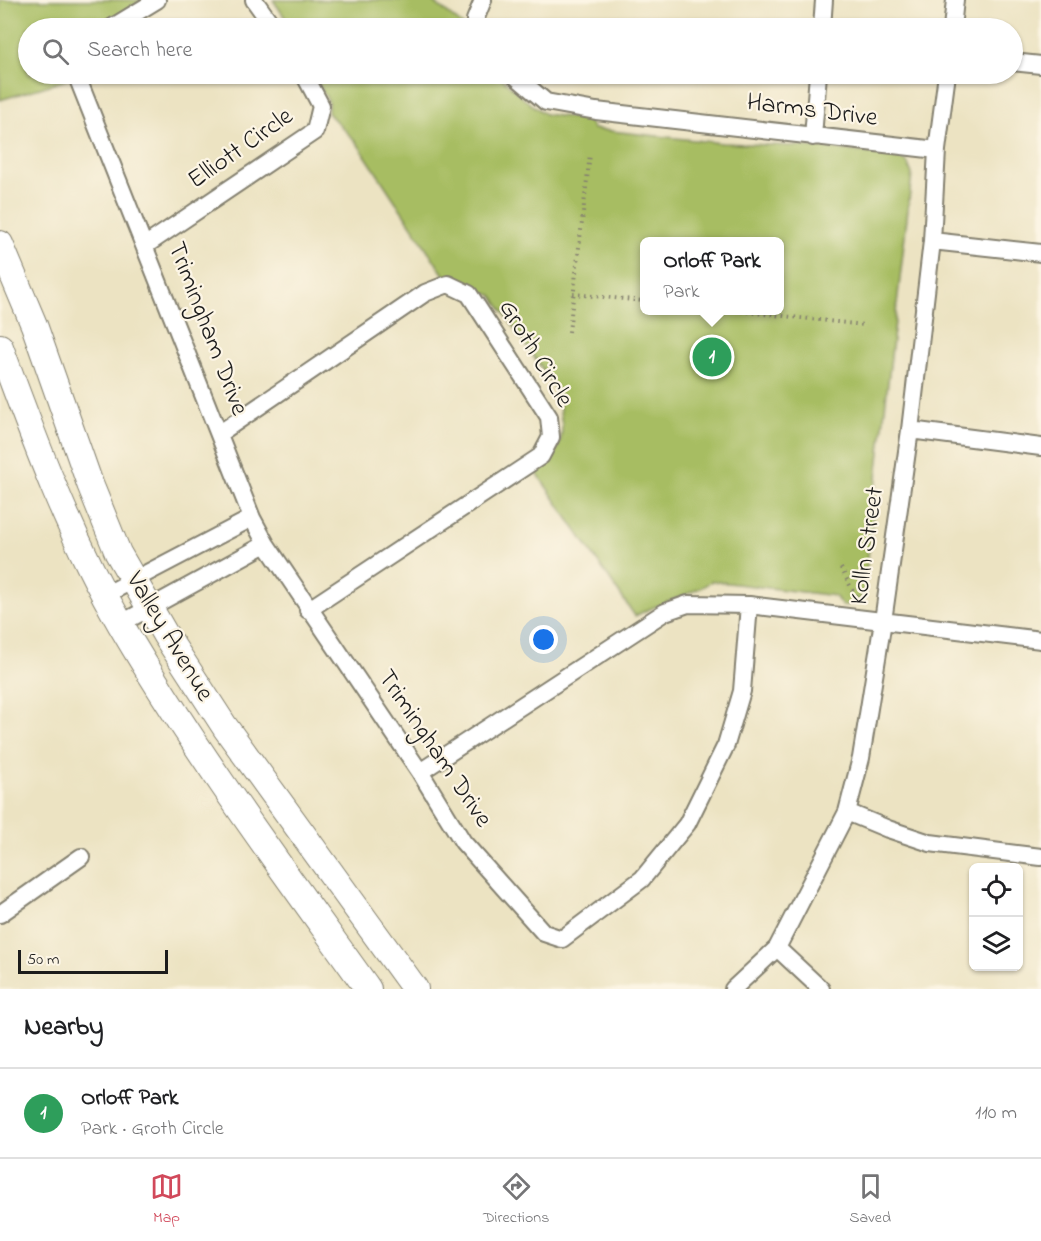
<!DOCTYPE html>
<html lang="en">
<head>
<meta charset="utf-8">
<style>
	:root { --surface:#fff; --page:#f2f2f2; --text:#202124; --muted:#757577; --line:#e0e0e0; --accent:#d1495b }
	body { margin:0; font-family:"Indie Flower",sans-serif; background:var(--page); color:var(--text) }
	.controls { position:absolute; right:18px; bottom:18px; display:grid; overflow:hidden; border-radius:9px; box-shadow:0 2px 4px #0004 }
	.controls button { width:54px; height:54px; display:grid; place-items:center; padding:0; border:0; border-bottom:2px solid var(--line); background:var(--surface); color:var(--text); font:30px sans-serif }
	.scale { position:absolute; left:18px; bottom:15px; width:150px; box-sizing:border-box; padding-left:6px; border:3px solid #1c1c1c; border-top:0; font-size:16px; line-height:21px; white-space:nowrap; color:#1c1c1c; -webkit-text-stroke:4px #fcf5e5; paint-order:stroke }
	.you { position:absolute; left:544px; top:640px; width:21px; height:21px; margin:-15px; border:4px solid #fff; border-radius:50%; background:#1a73e8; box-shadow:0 0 0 9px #1a73e833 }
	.badge { display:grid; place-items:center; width:39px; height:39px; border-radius:50%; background:var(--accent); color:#fff; font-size:20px; font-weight:700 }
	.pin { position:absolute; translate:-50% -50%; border:3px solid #fff; box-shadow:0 2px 6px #0006 }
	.popup { position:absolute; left:640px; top:237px; width:144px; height:78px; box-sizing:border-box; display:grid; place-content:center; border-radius:9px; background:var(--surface); filter:drop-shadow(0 2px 4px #0005); font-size:20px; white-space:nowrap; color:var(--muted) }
	.popup b { font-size:22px; color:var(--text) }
	.popup::after { content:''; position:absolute; left:50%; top:100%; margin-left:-12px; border:12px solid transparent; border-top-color:var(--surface) }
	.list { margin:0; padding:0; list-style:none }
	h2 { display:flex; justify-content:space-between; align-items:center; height:78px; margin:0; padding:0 24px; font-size:26px }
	h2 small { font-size:20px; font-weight:400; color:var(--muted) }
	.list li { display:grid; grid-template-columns:39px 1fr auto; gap:18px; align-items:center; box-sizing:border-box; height:90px; padding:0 24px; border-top:2px solid var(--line) }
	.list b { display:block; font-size:22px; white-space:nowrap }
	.list p { margin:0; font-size:20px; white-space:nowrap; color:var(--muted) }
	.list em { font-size:20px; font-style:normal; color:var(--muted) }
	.icon { flex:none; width:33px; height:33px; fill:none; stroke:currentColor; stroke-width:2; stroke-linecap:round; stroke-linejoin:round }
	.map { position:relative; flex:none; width:1041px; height:989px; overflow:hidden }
	.search { position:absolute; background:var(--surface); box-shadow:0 2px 4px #0004; left:18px; right:18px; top:18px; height:66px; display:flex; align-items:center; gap:15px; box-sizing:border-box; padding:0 21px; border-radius:33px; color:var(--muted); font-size:22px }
	.sheet { height:168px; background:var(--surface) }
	nav { display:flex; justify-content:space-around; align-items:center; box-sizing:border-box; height:84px; border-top:2px solid var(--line); background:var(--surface); font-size:16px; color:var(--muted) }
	nav a { display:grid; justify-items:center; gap:3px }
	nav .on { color:var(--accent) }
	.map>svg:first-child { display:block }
	.park { fill:#a7bd62; stroke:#626c3f; stroke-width:1.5; fill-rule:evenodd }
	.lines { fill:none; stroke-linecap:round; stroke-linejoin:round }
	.minor-casing { stroke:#84806f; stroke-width:20 }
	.primary-casing { stroke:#84806f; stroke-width:28 }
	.path { stroke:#84806f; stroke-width:4; stroke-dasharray:1.5 4.5; stroke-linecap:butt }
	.minor { stroke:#fff; stroke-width:16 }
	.primary { stroke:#fff; stroke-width:26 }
	.labels { text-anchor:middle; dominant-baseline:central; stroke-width:4.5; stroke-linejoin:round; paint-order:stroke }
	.street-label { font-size:26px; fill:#1c1c1c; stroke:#fcf5e5 }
</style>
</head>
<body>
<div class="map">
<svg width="1041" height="989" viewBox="0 0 1041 989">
	<rect width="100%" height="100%" fill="#fcf5e5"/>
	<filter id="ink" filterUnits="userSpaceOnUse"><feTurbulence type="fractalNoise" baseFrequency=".0167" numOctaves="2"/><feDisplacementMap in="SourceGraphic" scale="12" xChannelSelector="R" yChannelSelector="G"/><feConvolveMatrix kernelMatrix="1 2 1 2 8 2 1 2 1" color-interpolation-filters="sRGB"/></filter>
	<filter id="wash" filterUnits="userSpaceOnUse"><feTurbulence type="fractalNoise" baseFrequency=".008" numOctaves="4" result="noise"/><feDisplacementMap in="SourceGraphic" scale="24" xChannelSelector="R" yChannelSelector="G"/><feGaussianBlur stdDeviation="1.35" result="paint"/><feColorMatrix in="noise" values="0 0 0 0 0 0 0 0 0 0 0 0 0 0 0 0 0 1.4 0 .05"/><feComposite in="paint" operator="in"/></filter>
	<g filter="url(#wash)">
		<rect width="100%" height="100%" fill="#ece3c2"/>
		<path class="park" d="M0 0H142L101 28H28V74H70V79L0 100Z
			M273 0H431L466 28H292Z
			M313 74H497L524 99 545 114 588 120 593 129 722 143 820 147 895 156 907 162 912 174 864 591 857 603 842 606 835 596 712 581C689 597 661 602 635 616L536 472C551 460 563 446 562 426 561 415 558 408 561 397L492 295C475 293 463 278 444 275L357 143 328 113V101ZM644 242H780V310H644Z"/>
	</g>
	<g filter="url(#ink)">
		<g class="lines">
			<g class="minor-casing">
				<path id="minor" d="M254 0 274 28
					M111 28 157 0
					M479 28 475 20 483 0
					M822 28 824 0
					M952 28 955 0
					M1012 62 1041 65
					M76 74 252 518 266 544 420 772 463 842 544 933 562 939 642 879 687 824 726 745 742 691 749 605 1041 640
					M513 74 546 102 596 111 937 150
					M813 137 818 74
					M932 241 1041 253
					M146 245 315 131 321 106 304 74
					M910 430 1041 447
					M220 433 425 293 448 284 469 294 549 417 551 437 541 456 308 610
					M105 595 252 518
					M120 624 266 544
					M420 772 665 612 688 604 749 605
					M847 812 888 829 930 843 1041 857
					M0 914 81 857
					M777 948 821 989
					M733 989 777 948 847 812 861 758 883 621 910 430 932 241 937 150 947 74"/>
			</g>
			<g class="primary-casing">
				<path id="primary" d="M0 244 34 325 90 484 118 553 166 636 225 727 415 989
					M0 347C35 442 70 537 121 625 195 752 283 870 368 989"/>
			</g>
			<path class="path" d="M573 294 644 301
				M729 310 864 325
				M569 332 590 154
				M841 568 856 597"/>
			<use href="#minor" class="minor"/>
			<use href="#primary" class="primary"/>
		</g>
	</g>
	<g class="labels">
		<g class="street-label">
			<text transform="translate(812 111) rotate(7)">Harms Drive</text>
			<text transform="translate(241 149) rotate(-35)">Elliott Circle</text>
			<text transform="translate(207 329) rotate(69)">Trimingham Drive</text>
			<text transform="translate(535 354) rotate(59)">Groth Circle</text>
			<text transform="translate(868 546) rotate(-82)">Kolln Street</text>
			<text transform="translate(169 637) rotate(59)">Valley Avenue</text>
			<text transform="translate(434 749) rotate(56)">Trimingham Drive</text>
		</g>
	</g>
</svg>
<div class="controls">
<button><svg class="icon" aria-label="locate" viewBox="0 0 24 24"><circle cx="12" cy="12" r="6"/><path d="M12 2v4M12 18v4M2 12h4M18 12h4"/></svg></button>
<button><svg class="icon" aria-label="layers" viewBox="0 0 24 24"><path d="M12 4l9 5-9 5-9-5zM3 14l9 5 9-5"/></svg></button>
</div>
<div class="scale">50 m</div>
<div class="you"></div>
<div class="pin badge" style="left:712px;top:357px;background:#2e9e5b">1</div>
<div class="popup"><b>Orloff Park</b>Park</div>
<div class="search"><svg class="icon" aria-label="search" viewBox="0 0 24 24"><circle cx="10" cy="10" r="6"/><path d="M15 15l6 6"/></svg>Search here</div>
</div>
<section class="sheet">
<h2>Nearby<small></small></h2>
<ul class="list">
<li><span class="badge" style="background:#2e9e5b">1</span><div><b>Orloff Park</b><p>Park · Groth Circle</p></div><em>110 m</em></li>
</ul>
</section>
<nav>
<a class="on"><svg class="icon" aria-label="map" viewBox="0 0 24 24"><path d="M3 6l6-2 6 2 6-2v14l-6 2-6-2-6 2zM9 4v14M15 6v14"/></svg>Map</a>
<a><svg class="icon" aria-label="directions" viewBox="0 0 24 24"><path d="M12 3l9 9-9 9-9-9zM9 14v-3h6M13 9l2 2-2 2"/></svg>Directions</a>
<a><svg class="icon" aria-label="saved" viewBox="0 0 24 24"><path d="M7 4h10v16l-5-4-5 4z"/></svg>Saved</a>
</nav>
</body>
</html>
